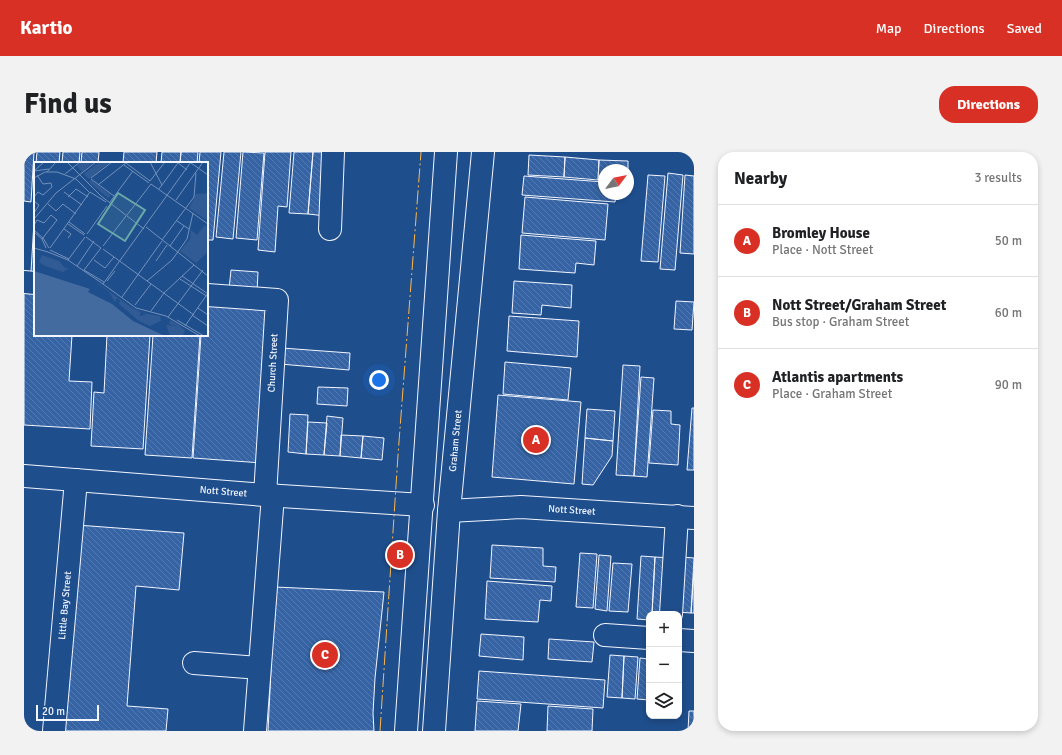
<!DOCTYPE html>
<html lang="en">
<head>
<meta charset="utf-8">
<style>
	:root { --surface:#fff; --page:#f2f2f2; --text:#202124; --muted:#757577; --line:#e0e0e0; --accent:#d93025 }
	body { margin:0; font-family:Signika,sans-serif; background:var(--page); color:var(--text) }
	.controls { position:absolute; right:12px; bottom:12px; display:grid; overflow:hidden; border-radius:8px; box-shadow:0 2px 6px #0003 }
	.controls button { width:36px; height:36px; display:grid; place-items:center; padding:0; border:0; border-bottom:1px solid var(--line); background:var(--surface); color:var(--text); font:20px sans-serif }
	.compass { position:absolute; left:574px; top:12px; width:36px; height:36px; border-radius:50%; background:var(--surface); box-shadow:0 2px 6px #0003; rotate:58deg }
	.scale { position:absolute; left:12px; bottom:10px; width:63px; box-sizing:border-box; padding-left:4px; border:2px solid #f2f6ff; border-top:0; font-size:11px; line-height:14px; white-space:nowrap; color:#f2f6ff; -webkit-text-stroke:3px #1f4e8c; paint-order:stroke }
	.you { position:absolute; left:355px; top:228px; width:14px; height:14px; margin:-10px; border:3px solid #fff; border-radius:50%; background:#1a73e8; box-shadow:0 0 0 6px #1a73e833 }
	.badge { display:grid; place-items:center; width:26px; height:26px; border-radius:50%; background:var(--accent); color:#fff; font-size:13px; font-weight:700 }
	.pin { position:absolute; translate:-50% -50%; border:2px solid #fff; box-shadow:0 1px 4px #0006 }
	.list { margin:0; padding:0; list-style:none }
	h2 { display:flex; justify-content:space-between; align-items:center; height:52px; margin:0; padding:0 16px; font-size:17px }
	h2 small { font-size:13px; font-weight:400; color:var(--muted) }
	.list li { display:grid; grid-template-columns:26px 1fr auto; gap:12px; align-items:center; box-sizing:border-box; height:72px; padding:0 16px; border-top:1px solid var(--line) }
	.list b { display:block; font-size:15px; white-space:nowrap }
	.list p { margin:0; font-size:13px; white-space:nowrap; color:var(--muted) }
	.list em { font-size:13px; font-style:normal; color:var(--muted) }
	.icon { flex:none; width:22px; height:22px; fill:none; stroke:currentColor; stroke-width:2; stroke-linecap:round; stroke-linejoin:round }
	.map { position:relative; flex:none; width:670px; height:579px; overflow:hidden; border-radius:16px }
	header { display:flex; align-items:center; gap:24px; box-sizing:border-box; height:56px; padding:0 20px; background:var(--accent); color:#fff }
	header strong { font-size:19px }
	nav { display:flex; gap:22px; margin-inline-start:auto; font-size:14px }
	.intro { display:flex; align-items:center; justify-content:space-between; box-sizing:border-box; height:96px; padding:0 24px }
	h1 { margin:0; font-size:28px }
	.button { padding:10px 18px; border-radius:16px; background:var(--accent); color:#fff; font-size:14px; font-weight:700 }
	main { display:flex; gap:24px; padding:0 24px }
	aside { flex:1; background:var(--surface); border-radius:16px; box-shadow:0 2px 6px #0003 }
	.map>svg:first-child { display:block }
	.building { fill:url(#building-back-hatch); stroke:#f2f6ff }
	.lines { fill:none; stroke-linecap:round; stroke-linejoin:round }
	.minor-casing { stroke:#f2f6ff; stroke-width:24 }
	.major-casing { stroke:#f2f6ff; stroke-width:24 }
	.minor { stroke:#1f4e8c; stroke-width:22 }
	.major { stroke:#1f4e8c; stroke-width:22 }
	.power { stroke:#ffb74d; stroke-width:1; stroke-dasharray:14 3 2 3; stroke-linecap:butt }
	.labels { text-anchor:middle; dominant-baseline:central; stroke-width:3; stroke-linejoin:round; paint-order:stroke }
	.street-label { font-size:10px; fill:#f2f6ff; stroke:#1f4e8c }
	.inset-road { fill:none; stroke:#7391ba; stroke-width:1 }
	.view { fill:#6aa9a8; fill-opacity:0.15; stroke:#6aa9a8; stroke-width:2 }
	.inset-edge { fill:none; stroke:#f2f6ff; stroke-width:2 }
</style>
</head>
<body>
<header>
<strong>Kartio</strong>
<nav><a>Map</a><a>Directions</a><a>Saved</a></nav>
</header>
<div class="intro"><h1>Find us</h1><a class="button">Directions</a></div>
<main>
<div class="map">
<svg width="670" height="579" viewBox="0 0 670 579">
	<defs>
		<pattern id="building-back-hatch" width="6" height="6" patternUnits="userSpaceOnUse"><rect width="6" height="6" fill="#3563a3"/><path d="M-1 5l2 2M0 0l6 6M5-1l2 2" fill="none" stroke="#537ab1"/></pattern>
	</defs>
	<rect width="100%" height="100%" fill="#1f4e8c"/>
	<path class="building" d="M0 0H10L7 50 0 49Z
		M13 0H36L35 11H12Z
		M39 0H56L55 11H38Z
		M58 0H75L74 11H57Z
		M100 0H133L132 11H99Z
		M138 0H157L156 11H137Z
		M157 0H174L173 11H156Z
		M176 0H197L189 88H183V11H175Z
		M200 0H217L209 87 192 85Z
		M219 0 240 1 233 88 212 86Z
		M241 0H267L263 55 254 54 251 100 234 98Z
		M270 0H289L284 62 265 61Z
		M289 0H307L302 64 284 62Z
		M505 3 541 5 540 25 504 23Z
		M541 5 575 8 574 28 540 25Z
		M575 8 604 9V18H580V28H574Z
		M644 21 659 23 651 118 636 117Z
		M624 23 641 24 634 110 617 109Z
		M661 23 670 24V102L656 101Z
		M500 24 580 30V42H592L591 50 498 43Z
		M501 45 584 52 581 88 498 81Z
		M10 70H11V120H7Z
		M497 83 572 89 570 113 552 111 551 121 495 117Z
		M207 118 234 120 233 140 205 137Z
		M490 129 548 133 547 156 518 153 517 163 488 161Z
		M0 141H11V183H48L45 229 68 230 66 277 0 273Z
		M652 149 670 150 668 178 650 177Z
		M183 152 248 156 238 311 169 306 177 183H183Z
		M485 164 555 169 553 205 483 199Z
		M83 183H126L119 297 67 294 70 240 80 241Z
		M129 183H176L168 306 121 303Z
		M258 196 326 201 325 218 256 212Z
		M481 210 547 216 544 248 479 242Z
		M599 213 616 214 610 324 592 323Z
		M617 225 630 226 623 325 610 324Z
		M294 235 324 236 323 254 293 252Z
		M474 243 557 250 550 332 468 325Z
		M668 256H670V318H663Z
		M563 257 591 259 589 289 561 286Z
		M629 258 647 259V272L656 273 654 313 625 311Z
		M266 262 284 263 282 302 264 300Z
		M303 264 319 266 316 304 300 303Z
		M284 270 303 271 300 303 282 302Z
		M317 283 339 284 337 306 316 304Z
		M339 284 360 286 358 308 337 306Z
		M561 286 589 289 588 304 569 333 558 332Z
		M53 373 160 381 155 438 112 434 103 554 144 557 142 579H37Z
		M468 393 519 396V414L532 415 531 430 466 426Z
		M556 401 573 402 569 456 552 455Z
		M575 403 587 404 583 459 571 457Z
		M617 404 631 405 628 462H625V468L613 467Z
		M631 405 646 406 642 462H628Z
		M658 405 670 406 667 461 654 460Z
		M589 411 608 412 604 460 585 459Z
		M670 419V461H667Z
		M463 429 528 434 527 449 516 448 514 470 461 467Z
		M251 435 360 440 351 526 349 561 350 579H244Z
		M457 482 500 485 499 508 455 504Z
		M525 487 570 490 568 510 524 507Z
		M586 503 600 504 598 546 583 545Z
		M600 504 614 505 611 547 598 546Z
		M616 506 625 507V548L613 547Z
		M455 519 581 528 579 556 453 547Z
		M453 549 497 552 494 579H451Z
		M524 554 569 557 568 579H523Z
		M665 559H670V579H664Z"/>
	<g class="lines">
		<g class="minor-casing">
			<g id="minor">
				<path d="M306 77 309 0"/>
				<path d="M0 130 11 131"/>
				<path d="M183 143 253 148 241 343"/>
				<path id="s1" d="M0 324 241 343 399 353"/>
				<path id="s2" d="M425 359 497 355 670 366"/>
				<path d="M647 462 653 364"/>
				<path d="M581 483 625 486"/>
				<path d="M655 488 670 489"/>
				<path d="M170 511 235 516"/>
				<path id="s3" d="M30 579 52 328"/>
				<path d="M231 579 249 343"/>
			</g>
		</g>
		<g class="major-casing">
			<g id="major">
				<path d="M382 579 422 0"/>
				<path id="s4" d="M410 579 425 359 459 0"/>
			</g>
		</g>
		<use href="#minor" class="minor"/>
		<use href="#major" class="major"/>
		<path class="power" d="M356 579 374 303 397 0"/>
	</g>
	<g class="labels">
		<g class="street-label">
			<text transform="translate(249 211) rotate(-87)">Church Street</text>
			<text stroke="none"><textPath href="#s4" startOffset="291">Graham Street</textPath></text>
			<text stroke="none"><textPath href="#s1" startOffset="200">Nott Street</textPath></text>
			<text stroke="none"><textPath href="#s2" startOffset="123">Nott Street</textPath></text>
			<text stroke="none"><textPath href="#s3" startOffset="126">Little Bay Street</textPath></text>
		</g>
	</g>
	<g transform="translate(10 10)">
		<rect width="174" height="174" fill="#1f4e8c"/>
		<path d="M8 93 25 99 31 106H35L29 110 11 104 5 100ZM61 120 65 122 98 146 107 150 105 154 112 153 108 151 126 154 127 159 116 164 105 159 85 142 86 138 83 136 81 140 75 130ZM136 158 152 167 145 164 151 168 149 174 136 173 132 163 143 164 135 162Z" fill="#305b95"/>
		<path d="M47 0H60L48 10 43 4ZM65 0H76L55 17 50 12ZM57 18 77 33 74 36 55 20ZM174 31V59L155 46 162 32ZM171 63 174 66V90L162 101 146 89 156 77 157 68 163 73Z" fill="#305b95"/>
		<path d="M172 73 174 87 167 94H158L154 88 156 80 162 75Z" fill="#305b95"/>
		<path d="M0 109 56 127 54 130 78 142 99 159 131 174H0Z" fill="#446ba0"/>
		<path class="inset-road" d="M33 0 67 34 110 67M116 0 128 23M143 0 153 8M157 0 69 122 102 146 132 154 166 174M92 1 116 19M157 1 174 13M90 3 115 21M0 9 15 7M0 9 10 0M13 10 22 0M31 12 46 0M0 16 11 10H23L42 17 55 30M57 16 78 0M57 17 80 34M116 19 131 0M117 22 174 62M64 23 93 0M125 27 144 1M30 30 48 43M56 30 72 40M0 35 4 30 9 33 18 25 17 21 9 22 3 13M34 35 42 27 54 35M142 38 169 0M0 39 5 43 0 51M76 40 99 9M14 42 22 49 29 42 42 52M93 53 117 22M0 57 22 31 62 0M143 59 155 67M35 60 51 72M34 62 50 73M0 63 3 58 10 61 17 53 23 58 8 77M112 65 174 114M30 67 37 72 34 76M0 68 9 76 15 86M0 70 8 77 12 86M53 72 73 44M52 75 67 86M128 78 160 35 162 11M69 84 92 54M136 84 150 64M0 86 14 90M16 86 56 30M69 87 160 153M16 88 35 97M14 90 34 98 69 122M34 98 51 75M60 98 71 106 80 95M122 99 133 83M43 104 60 79M50 108 70 120M50 108 67 86M148 114 174 132M146 117 174 135M73 119 81 109M113 119 138 98 153 77 159 51M88 135 128 79M101 143 117 122M164 146 174 153M117 149 130 131 160 103M158 153 174 164M134 155 169 108M143 158 170 174M151 164 174 131"/>
		<path class="view" d="M84 31 111 48 91 79 64 62Z"/>
		<rect width="174" height="174" class="inset-edge"/>
	</g>
</svg>
<div class="controls">
<button>+</button>
<button>−</button>
<button><svg class="icon" aria-label="layers" viewBox="0 0 24 24"><path d="M12 4l9 5-9 5-9-5zM3 14l9 5 9-5"/></svg></button>
</div>
<svg class="compass" viewBox="-18 -18 36 36"><path d="M0-13l5 13h-10z" fill="#e53935"/><path d="M0 13l5-13h-10z" fill="#757577"/></svg>
<div class="scale">20 m</div>
<div class="you"></div>
<div class="pin badge" style="left:512px;top:288px">A</div>
<div class="pin badge" style="left:376px;top:403px">B</div>
<div class="pin badge" style="left:301px;top:503px">C</div>
</div>
<aside>
<h2>Nearby<small>3 results</small></h2>
<ul class="list">
<li><span class="badge">A</span><div><b>Bromley House</b><p>Place · Nott Street</p></div><em>50 m</em></li>
<li><span class="badge">B</span><div><b>Nott Street/Graham Street</b><p>Bus stop · Graham Street</p></div><em>60 m</em></li>
<li><span class="badge">C</span><div><b>Atlantis apartments</b><p>Place · Graham Street</p></div><em>90 m</em></li>
</ul>
</aside>
</main>
</body>
</html>
